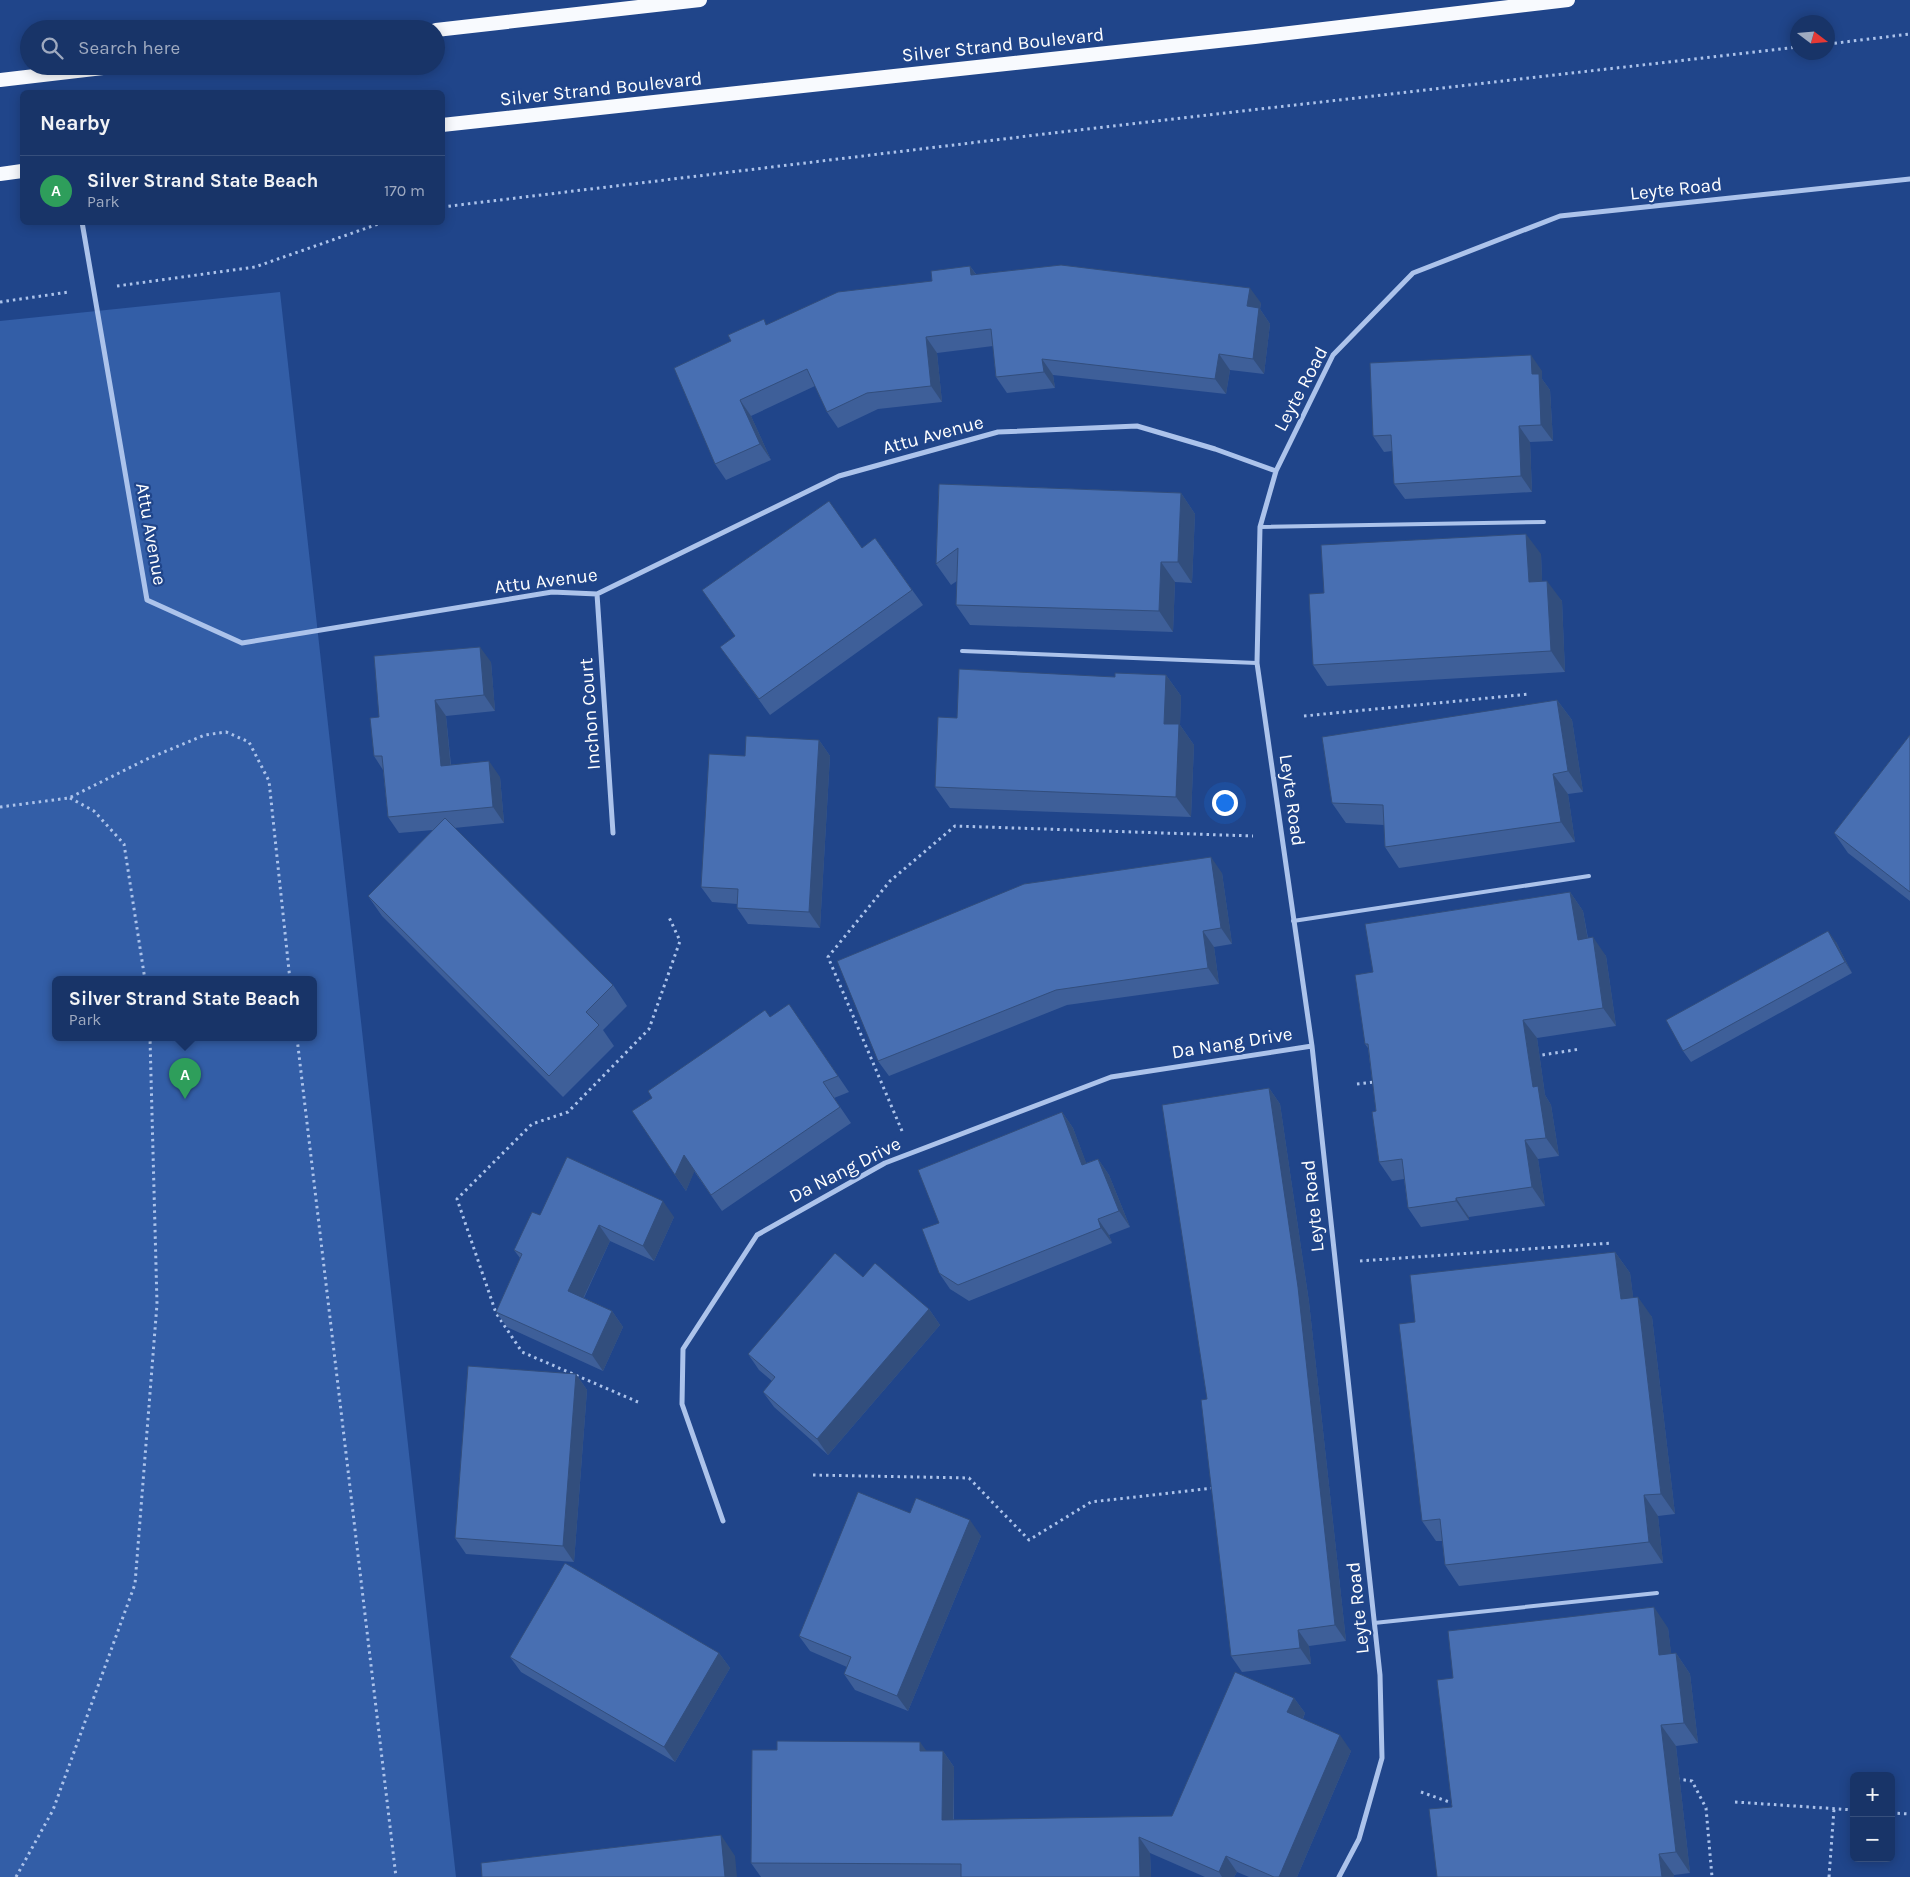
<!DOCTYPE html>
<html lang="en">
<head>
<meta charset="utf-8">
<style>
	:root { --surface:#183468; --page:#253f71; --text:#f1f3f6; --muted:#9faac0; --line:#364f7c; --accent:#f9dc6c }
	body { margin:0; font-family:Karla,sans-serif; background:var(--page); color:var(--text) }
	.controls { position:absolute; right:15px; bottom:15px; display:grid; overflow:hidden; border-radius:8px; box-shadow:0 2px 12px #0003 }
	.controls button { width:45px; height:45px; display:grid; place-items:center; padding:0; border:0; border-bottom:1px solid var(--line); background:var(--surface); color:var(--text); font:25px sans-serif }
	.compass { position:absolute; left:1790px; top:15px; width:45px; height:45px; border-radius:50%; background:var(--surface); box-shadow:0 2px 12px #0003; rotate:106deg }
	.you { position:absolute; left:1224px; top:802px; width:18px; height:18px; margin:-12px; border:4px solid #fff; border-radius:50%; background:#1a73e8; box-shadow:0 0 0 8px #1a73e833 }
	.badge { display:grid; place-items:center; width:32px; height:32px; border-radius:50%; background:var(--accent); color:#fff; font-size:16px; font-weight:700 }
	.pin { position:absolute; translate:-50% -41px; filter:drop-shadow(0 1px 2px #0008) }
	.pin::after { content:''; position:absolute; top:26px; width:18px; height:15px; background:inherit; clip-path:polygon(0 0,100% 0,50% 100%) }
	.popup { position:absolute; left:52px; top:976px; width:265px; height:65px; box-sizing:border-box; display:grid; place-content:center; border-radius:8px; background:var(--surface); filter:drop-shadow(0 1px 4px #0005); font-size:16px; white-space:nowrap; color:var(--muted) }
	.popup b { font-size:19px; color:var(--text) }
	.popup::after { content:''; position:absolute; left:50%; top:100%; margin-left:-10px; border:10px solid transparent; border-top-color:var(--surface) }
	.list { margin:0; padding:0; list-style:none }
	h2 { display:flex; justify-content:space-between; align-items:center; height:65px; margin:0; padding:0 20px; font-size:21px }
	h2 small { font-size:16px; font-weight:400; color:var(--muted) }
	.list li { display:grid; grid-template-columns:32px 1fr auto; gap:15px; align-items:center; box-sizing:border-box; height:70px; padding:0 20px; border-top:1px solid var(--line) }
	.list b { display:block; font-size:19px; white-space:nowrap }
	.list p { margin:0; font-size:16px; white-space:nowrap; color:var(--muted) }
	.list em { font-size:16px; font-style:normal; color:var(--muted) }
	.icon { flex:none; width:28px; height:28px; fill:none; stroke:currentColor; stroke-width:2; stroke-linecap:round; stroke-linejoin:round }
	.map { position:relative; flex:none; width:1910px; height:1877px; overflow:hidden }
	.search { position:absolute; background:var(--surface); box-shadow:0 2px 12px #0003; left:20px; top:20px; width:425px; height:55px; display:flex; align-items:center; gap:12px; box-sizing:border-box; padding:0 18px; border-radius:28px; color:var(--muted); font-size:19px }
	.panel { position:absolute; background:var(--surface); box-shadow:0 2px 12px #0003; left:20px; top:90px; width:425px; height:135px; border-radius:8px }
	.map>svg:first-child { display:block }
	.green { fill:#335ea7; fill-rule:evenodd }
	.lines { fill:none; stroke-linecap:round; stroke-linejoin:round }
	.path { stroke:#acc3eb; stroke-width:3; stroke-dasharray:2.5 4; stroke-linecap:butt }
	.service { stroke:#acc3eb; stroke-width:4 }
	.minor { stroke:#acc3eb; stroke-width:5 }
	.trunk { stroke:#f8fafe; stroke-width:14 }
	.wall { fill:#3e5f99 }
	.shaded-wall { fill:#324e7d }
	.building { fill:#486fb2; stroke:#324e7d }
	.labels { text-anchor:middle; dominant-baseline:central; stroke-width:4.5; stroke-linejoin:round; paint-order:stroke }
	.street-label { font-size:19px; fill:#fff; stroke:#20458a }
</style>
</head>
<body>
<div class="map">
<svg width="1910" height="1877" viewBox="0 0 1910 1877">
	<rect width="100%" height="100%" fill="#20458a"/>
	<path class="green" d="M280 292 456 1877H0V321ZM56 980H314V1038H56Z"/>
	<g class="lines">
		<path class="path" d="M1828 44 1910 34
			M442 207 1061 132 1798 47
			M117 286 255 267 384 222
			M0 302 69 292
			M1304 716 1530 694
			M70 798 94 811 124 844 145 980
			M0 807 69 798 145 760 205 735 226 732 249 742 269 781 290 980
			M297 1038 396 1877
			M1536 1056 1580 1049
			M1357 1084 1375 1082
			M902 1131 828 957 890 881 955 826 1253 836
			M1360 1261 1612 1243
			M638 1402 522 1352 496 1313 457 1199 532 1124 568 1112 649 1029 680 941 668 915
			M813 1475 969 1478 1029 1540 1091 1502 1214 1488
			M1677 1779 1692 1781 1706 1808 1712 1877
			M1421 1792 1455 1804
			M1735 1802 1854 1810
			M1891 1813 1910 1814
			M16 1877 53 1810 135 1584 157 1304 150 1038
			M1829 1877 1834 1809"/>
		<path class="service" d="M1260 527 1544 522
			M962 651 1257 663
			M1293 921 1589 876
			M1374 1623 1657 1593"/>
		<path class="minor" d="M82 222 147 600 242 643 552 592 597 594 839 476 998 432 1137 426 1215 449 1276 471
			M597 594 613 833
			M723 1521 682 1404 683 1349 757 1235 885 1163 1111 1077 1312 1046
			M1339 1877 1359 1839 1382 1758 1380 1675 1312 1046 1257 663 1260 527 1276 471 1333 355 1413 273 1560 216 1910 179"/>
		<path class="trunk" d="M436 30 700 0
			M0 80 120 66
			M442 125 1255 37 1568 0
			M0 174 22 171"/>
	</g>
	<path class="wall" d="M970 266 976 274 1261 303 1260 309 1270 324 1264 374 1230 370 1226 394 1053 375 1055 388 1007 393 996 377 993 346 937 353 942 402 878 409 838 428 827 412 815 386 751 416 771 460 726 480 715 464 768 325 932 281Z
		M1542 371V379L1550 390 1553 441 1530 442 1532 492 1405 499 1394 484 1392 451 1384 452 1373 436Z
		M939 484 1181 493 1195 514 1192 583 1175 582 1173 632 970 625 956 605 957 581 951 585 936 564Z
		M875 538 923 605 770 715 731 662 862 548Z
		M1541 554 1542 581 1562 601 1565 672 1327 686 1313 665 1324 593Z
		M491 662 495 711 446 716 451 765 500 777 504 823 454 828 613 985 627 1006 603 1030 614 1046 563 1097 382 916 368 896 433 830 399 833 388 817 383 770 374 756 379 717Z
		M1166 675 1181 696 1180 725 1194 745 1191 817 950 808 935 787 957 718 1115 677Z
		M1557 700 1572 720 1583 792 1568 794 1575 842 1399 868 1385 847 1384 825 1346 823 1332 803Z
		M1910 735V901L1848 853 1834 833Z
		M819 740 830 756 820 928 748 924 737 908V904L712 902 701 887 745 756Z
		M1222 873 1232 944 1214 947 1219 984 1067 1005 889 1076 878 1061Z
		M1570 892 1583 911 1588 938 1606 956 1616 1026 1537 1038 1545 1095 1551 1105 1559 1156 1538 1159 1545 1206 1469 1217V1220L1421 1227 1408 1208 1404 1179 1392 1181 1379 1162 1376 1111 1368 1048 1365 1044Z
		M1836 942 1852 973 1691 1062 1683 1051Z
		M770 1017 800 1020 849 1092 834 1098 851 1123 722 1211 694 1171 686 1191 675 1175 652 1098Z
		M1269 1088 1280 1104 1309 1302 1346 1641 1309 1646 1311 1664 1242 1672 1231 1656 1207 1399Z
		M1062 1112 1073 1128 1086 1163 1098 1159 1109 1175 1130 1227 1109 1235 1112 1243 969 1301 950 1289 939 1273V1223Z
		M540 1215 674 1217 654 1261 610 1241 584 1298 612 1311 623 1327 603 1371 507 1327 496 1312 520 1258 514 1250Z
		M1615 1252 1630 1273 1633 1297 1652 1317 1675 1514 1658 1516 1663 1563 1459 1586 1445 1565 1442 1541H1436L1422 1521 1415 1322Z
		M863 1277 929 1309 940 1325 828 1455 774 1407 763 1392 772 1381 759 1370 748 1354Z
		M576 1374 587 1390 574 1562 466 1554 455 1538Z
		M910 1513 981 1536 908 1711 855 1690 844 1674 847 1667 810 1651 799 1636Z
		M1668 1628 1671 1654 1676 1653 1690 1674 1698 1743 1676 1746 1690 1873 1674 1875 1452 1807 1453 1678Z
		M719 1653 730 1668 675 1762 521 1672 510 1657Z
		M1294 1698 1305 1713 1303 1719 1351 1751 1297 1877H1249L1237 1872 1234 1877H1205L1150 1853 1151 1877H761L751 1863 777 1750 943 1751 954 1767V1820L1172 1816Z"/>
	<path class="shaded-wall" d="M970 266 981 282 971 275Z
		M1250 288 1261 303 1260 309 1270 324 1264 374 1253 359 1247 306Z
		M926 337 937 353 942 402 931 386Z
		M1219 354 1230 370 1226 394 1215 379Z
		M1531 355 1542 371V379L1550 390 1553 441 1541 425 1532 374Z
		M1042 359 1053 375 1055 388 1044 372Z
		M740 400 751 416 771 460 760 444Z
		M1519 426 1530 442 1532 492 1521 476Z
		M1181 493 1195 514 1192 583 1178 562Z
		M1526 534 1541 554 1543 602 1529 582Z
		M1161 562 1175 582 1173 632 1159 611Z
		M1547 581 1562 601 1565 672 1551 651Z
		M480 647 491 662 495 711 484 695Z
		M1166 675 1181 696 1180 725 1194 745 1191 817 1176 797 1164 724Z
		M435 700 446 716 452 781 441 766Z
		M1557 700 1572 720 1583 792 1568 771Z
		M819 740 830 756 820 928 809 912Z
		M489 761 500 777 504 823 493 807Z
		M1553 774 1568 794 1575 842 1561 822Z
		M1211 857 1222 873 1232 944 1221 928Z
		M1570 892 1583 911 1591 958 1578 940Z
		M1203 931 1214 947 1219 984 1208 968Z
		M1828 931 1836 942 1852 973 1845 962Z
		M1593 937 1606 956 1616 1026 1603 1008Z
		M1523 1020 1537 1038 1545 1095 1551 1105 1559 1156 1546 1138 1533 1087Z
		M1269 1088 1280 1104 1309 1302 1346 1641 1335 1625Z
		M1062 1112 1073 1128 1093 1181 1082 1165Z
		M1525 1140 1538 1159 1545 1206 1532 1187Z
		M684 1155 695 1170 686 1191 675 1175Z
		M1098 1159 1109 1175 1130 1227 1119 1211Z
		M1456 1198 1469 1217V1220L1456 1201Z
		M663 1201 674 1217 654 1261 643 1246Z
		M1098 1219 1109 1235 1112 1243 1101 1228Z
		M599 1225 610 1241 579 1307 568 1291Z
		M1615 1252 1630 1273 1636 1319 1621 1299Z
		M1638 1297 1652 1317 1675 1514 1661 1494Z
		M929 1309 940 1325 828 1455 817 1439Z
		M612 1311 623 1327 603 1371 592 1355Z
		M576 1374 587 1390 574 1562 563 1546Z
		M1644 1495 1658 1516 1663 1563 1649 1542Z
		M970 1520 981 1536 908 1711 897 1696Z
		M1654 1607 1668 1628 1674 1676 1659 1655Z
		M1298 1630 1309 1646 1311 1664 1300 1648Z
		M719 1653 730 1668 675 1762 664 1747Z
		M1676 1653 1690 1674 1698 1743 1684 1723Z
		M1294 1698 1305 1713 1299 1728 1287 1712Z
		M1661 1725 1676 1746 1690 1873 1676 1852Z
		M1340 1735 1351 1751 1297 1877H1279Z
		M920 1742 931 1757 920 1751Z
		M943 1751 954 1767 953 1836 942 1820Z
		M721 1835 735 1856 737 1877H725Z
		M1139 1837 1150 1853 1151 1877H1140Z
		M1659 1854 1674 1875V1877H1662Z
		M1226 1856 1237 1872 1234 1877H1222L1219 1872Z"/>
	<path class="building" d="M1061 265 1250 288 1247 306 1259 308 1253 359 1219 354 1215 379 1042 359 1044 372 996 377 991 329 926 337 931 386 867 393 827 412 807 369 740 400 760 444 715 464 674 368 731 341 728 335 764 319 766 325 838 292 932 281 931 271 970 266 971 275Z
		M1531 355 1532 374H1539L1541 425 1519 426 1521 476 1394 484 1391 435 1373 436 1370 363Z
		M939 484 1181 493 1178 562H1161L1159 611 956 605 958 548 936 564Z
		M829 501 862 548 875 538 912 590 759 699 720 647 735 636 702 590Z
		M1526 534 1529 582 1547 581 1551 651 1313 665 1309 594 1324 593 1321 545Z
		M480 647 484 695 435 700 441 766 489 761 493 807 388 817 382 756H374L370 718 379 717 374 656Z
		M959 669 1115 677V673L1166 675 1164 724H1179L1176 797 935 787 938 717 957 718Z
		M1557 700 1568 771 1553 774 1561 822 1385 847 1383 805 1332 803 1322 737Z
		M1910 735V892L1834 833Z
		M746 736 819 740 809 912 737 908 738 889 701 887 709 754 745 756Z
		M445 818 613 985 586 1012 599 1025 549 1076 368 896Z
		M1211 857 1221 928 1203 931 1208 968 1056 990 878 1061 837 961 1024 884Z
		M1570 892 1578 940 1593 937 1603 1008 1523 1020 1533 1087 1538 1086 1546 1138 1525 1140 1532 1187 1456 1198V1201L1408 1208 1402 1159 1379 1162 1372 1112 1376 1111 1368 1044H1365L1355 975 1373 972 1365 924Z
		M1828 931 1845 962 1683 1051 1666 1020Z
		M789 1004 838 1076 823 1082 840 1107 711 1195 684 1155 675 1175 632 1111 652 1098 648 1091 725 1038 765 1010 770 1017Z
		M1269 1088 1298 1287 1335 1625 1298 1630 1300 1648 1231 1656 1201 1400 1207 1399 1162 1105Z
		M1062 1112 1082 1165 1098 1159 1119 1211 1098 1219 1101 1228 958 1285 939 1273 922 1229 939 1223 918 1170Z
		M567 1157 663 1201 643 1246 599 1225 568 1291 612 1311 592 1355 496 1312 522 1254 514 1250 532 1212 540 1215Z
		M1615 1252 1621 1299 1638 1297 1661 1494 1644 1495 1649 1542 1445 1565 1440 1519 1422 1521 1399 1324 1415 1322 1410 1275Z
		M835 1253 863 1277 875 1263 929 1309 817 1439 763 1392 775 1377 748 1354Z
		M468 1366 576 1374 563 1546 455 1538Z
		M858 1492 910 1513 916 1498 970 1520 897 1696 844 1674 851 1657 799 1636Z
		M565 1563 719 1653 664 1747 510 1657Z
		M1654 1607 1659 1655 1676 1653 1684 1723 1661 1725 1676 1852 1659 1854 1662 1877H1437L1429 1809 1452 1807 1437 1680 1453 1678 1448 1631Z
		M1235 1672 1294 1698 1287 1712 1340 1735 1279 1877H1274L1226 1856 1219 1872 1139 1837 1140 1877H961V1864L751 1863 752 1750H777V1741L920 1742V1751H943L942 1820 1172 1816Z
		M721 1835 725 1877H482L481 1863Z"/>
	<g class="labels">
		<g class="street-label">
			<text transform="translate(1003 45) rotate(-6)">Silver Strand Boulevard</text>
			<text transform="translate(601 89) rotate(-6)">Silver Strand Boulevard</text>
			<text transform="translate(1676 189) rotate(-6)">Leyte Road</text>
			<text transform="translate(1301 389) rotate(-62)">Leyte Road</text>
			<text transform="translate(933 435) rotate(-15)">Attu Avenue</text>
			<text transform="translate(151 534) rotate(80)">Attu Avenue</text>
			<text transform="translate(546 581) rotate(-7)">Attu Avenue</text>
			<text transform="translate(590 714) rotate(-94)">Inchon Court</text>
			<text transform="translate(1292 800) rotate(82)">Leyte Road</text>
			<text transform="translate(1232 1043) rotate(-9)">Da Nang Drive</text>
			<text transform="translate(845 1170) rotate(-27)">Da Nang Drive</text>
			<text transform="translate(1313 1206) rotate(-96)">Leyte Road</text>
			<text transform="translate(1358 1608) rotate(-96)">Leyte Road</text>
		</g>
	</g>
</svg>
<div class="controls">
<button>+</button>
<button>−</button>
</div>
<svg class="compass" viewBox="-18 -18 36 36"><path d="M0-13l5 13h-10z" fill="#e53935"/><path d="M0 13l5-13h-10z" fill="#9faac0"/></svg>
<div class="you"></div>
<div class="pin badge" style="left:185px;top:1099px;background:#2e9e5b">A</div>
<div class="popup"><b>Silver Strand State Beach</b>Park</div>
<div class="search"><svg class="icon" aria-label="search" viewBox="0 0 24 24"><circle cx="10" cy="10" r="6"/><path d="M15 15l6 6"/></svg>Search here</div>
<section class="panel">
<h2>Nearby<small></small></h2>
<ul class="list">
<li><span class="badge" style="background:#2e9e5b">A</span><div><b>Silver Strand State Beach</b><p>Park</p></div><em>170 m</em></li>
</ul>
</section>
</div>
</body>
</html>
